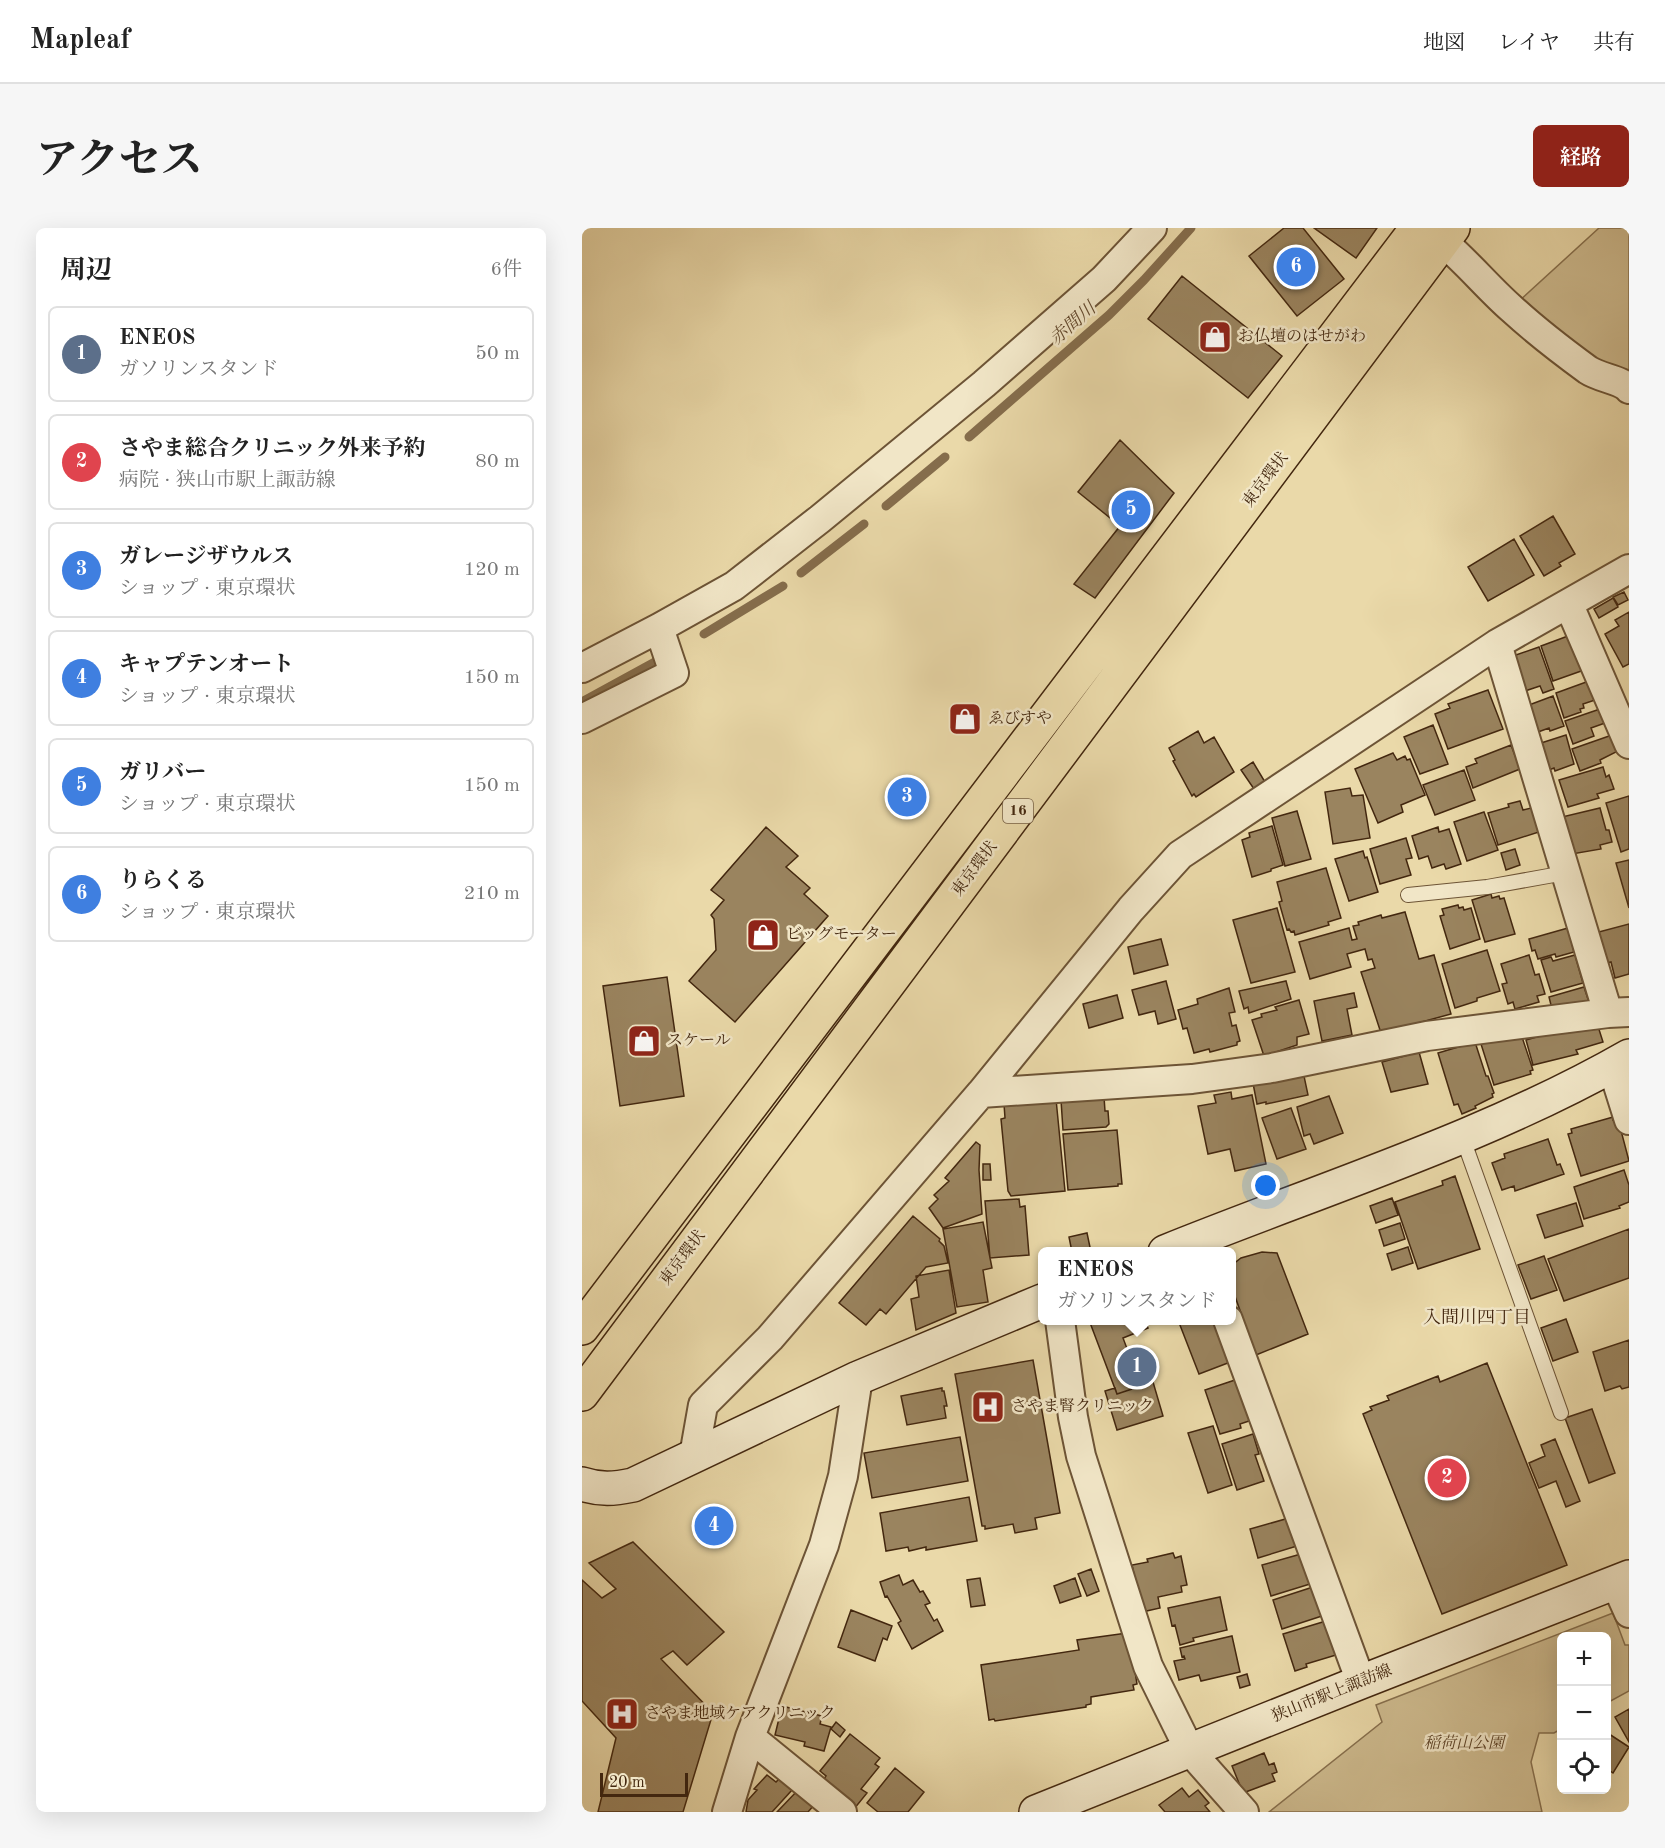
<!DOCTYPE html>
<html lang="ja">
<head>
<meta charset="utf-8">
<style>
	:root { --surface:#fff; --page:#f6f6f6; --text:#222; --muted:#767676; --line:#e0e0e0; --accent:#8f2418 }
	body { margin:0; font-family:"Old Standard TT","Noto Serif JP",serif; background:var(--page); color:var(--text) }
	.controls { position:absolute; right:18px; bottom:18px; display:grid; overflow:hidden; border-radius:9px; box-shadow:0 6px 24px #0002 }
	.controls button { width:54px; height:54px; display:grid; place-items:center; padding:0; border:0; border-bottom:2px solid var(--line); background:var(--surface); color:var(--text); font:30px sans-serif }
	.scale { position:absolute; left:18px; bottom:15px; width:88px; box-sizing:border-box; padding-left:6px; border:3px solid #43270f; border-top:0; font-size:16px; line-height:21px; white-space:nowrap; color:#43270f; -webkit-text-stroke:4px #f1e6c7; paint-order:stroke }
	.you { position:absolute; left:684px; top:958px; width:21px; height:21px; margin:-15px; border:4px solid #fff; border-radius:50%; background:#1a73e8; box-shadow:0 0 0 9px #1a73e833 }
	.badge { display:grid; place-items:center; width:39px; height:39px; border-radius:50%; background:var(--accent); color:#fff; font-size:20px; font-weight:700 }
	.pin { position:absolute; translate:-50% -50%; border:3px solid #fff; box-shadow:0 2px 6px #0006 }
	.popup { position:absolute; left:456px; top:1019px; width:198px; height:78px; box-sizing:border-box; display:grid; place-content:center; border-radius:9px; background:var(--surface); filter:drop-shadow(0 2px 4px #0005); font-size:20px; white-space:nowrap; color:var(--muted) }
	.popup b { font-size:22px; color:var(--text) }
	.popup::after { content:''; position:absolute; left:50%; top:100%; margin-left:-12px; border:12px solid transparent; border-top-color:var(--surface) }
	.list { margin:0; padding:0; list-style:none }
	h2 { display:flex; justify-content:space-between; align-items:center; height:78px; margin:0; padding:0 24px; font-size:26px }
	h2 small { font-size:20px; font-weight:400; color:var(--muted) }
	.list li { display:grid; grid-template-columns:39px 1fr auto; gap:18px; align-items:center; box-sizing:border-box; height:96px; margin:0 12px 12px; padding:0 12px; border:2px solid var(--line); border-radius:9px }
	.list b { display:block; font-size:22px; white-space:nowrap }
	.list p { margin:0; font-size:20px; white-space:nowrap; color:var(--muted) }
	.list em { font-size:20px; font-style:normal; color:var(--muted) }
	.icon { flex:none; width:33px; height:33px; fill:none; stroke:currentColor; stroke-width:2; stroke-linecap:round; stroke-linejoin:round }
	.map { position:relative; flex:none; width:1047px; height:1584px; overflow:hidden; border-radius:9px }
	header { display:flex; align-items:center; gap:36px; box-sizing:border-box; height:84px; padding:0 30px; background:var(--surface); border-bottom:2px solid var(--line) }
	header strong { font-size:28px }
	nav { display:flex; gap:33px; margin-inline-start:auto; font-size:21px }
	.intro { display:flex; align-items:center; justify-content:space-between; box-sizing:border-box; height:144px; padding:0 36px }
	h1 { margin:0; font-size:42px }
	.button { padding:15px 27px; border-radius:9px; background:var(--accent); color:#fff; font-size:21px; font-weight:700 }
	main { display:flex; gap:36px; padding:0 36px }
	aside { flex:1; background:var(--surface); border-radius:9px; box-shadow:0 6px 24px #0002 }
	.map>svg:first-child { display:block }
	.green { fill:#cebb8f; stroke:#88714f; stroke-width:1.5 }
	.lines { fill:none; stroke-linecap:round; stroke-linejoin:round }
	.stream { stroke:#856d4c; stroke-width:9 }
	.building { fill:#9a845f; stroke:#43270f; stroke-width:1.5 }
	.lane-casing { stroke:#6d5436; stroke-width:16 }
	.street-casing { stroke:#6d5436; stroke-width:32 }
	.secondary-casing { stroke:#43270f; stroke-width:36 }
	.highway-casing { stroke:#43270f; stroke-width:36 }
	.lane { stroke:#f1e6c7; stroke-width:14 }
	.street { stroke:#f1e6c7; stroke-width:28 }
	.secondary { stroke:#f1e6c7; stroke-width:33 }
	.highway { stroke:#ead9a9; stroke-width:33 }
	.labels { text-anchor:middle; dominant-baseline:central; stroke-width:5; stroke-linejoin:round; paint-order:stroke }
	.shield { fill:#f1e6c7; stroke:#776046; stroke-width:1.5 }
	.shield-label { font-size:15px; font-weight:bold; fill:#43270f }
	.poi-label { font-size:16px; fill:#43270f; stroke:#f1e6c7; text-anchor:start }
	.street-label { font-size:16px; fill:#43270f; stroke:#f1e6c7 }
	.park-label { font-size:16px; font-style:italic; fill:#5f4529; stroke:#f1e6c7 }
	.water-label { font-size:18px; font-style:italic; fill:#644a2e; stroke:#f1e6c7 }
	.neighbourhood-label { font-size:18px; fill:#43270f; stroke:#f1e6c7 }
</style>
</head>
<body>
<header>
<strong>Mapleaf</strong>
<nav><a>地図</a><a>レイヤ</a><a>共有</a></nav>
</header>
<div class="intro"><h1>アクセス</h1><a class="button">経路</a></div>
<main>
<aside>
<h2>周辺<small>6件</small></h2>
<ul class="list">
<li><span class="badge" style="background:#5c6f8a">1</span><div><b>ENEOS</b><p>ガソリンスタンド</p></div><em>50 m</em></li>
<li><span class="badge" style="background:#e0444e">2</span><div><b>さやま総合クリニック外来予約</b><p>病院 · 狭山市駅上諏訪線</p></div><em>80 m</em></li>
<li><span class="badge" style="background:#3f7fe0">3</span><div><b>ガレージザウルス</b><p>ショップ · 東京環状</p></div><em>120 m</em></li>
<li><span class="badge" style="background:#3f7fe0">4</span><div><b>キャプテンオート</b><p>ショップ · 東京環状</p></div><em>150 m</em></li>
<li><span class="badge" style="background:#3f7fe0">5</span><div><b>ガリバー</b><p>ショップ · 東京環状</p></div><em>150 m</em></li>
<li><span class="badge" style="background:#3f7fe0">6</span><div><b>りらくる</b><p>ショップ · 東京環状</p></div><em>210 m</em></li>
</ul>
</aside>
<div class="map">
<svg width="1047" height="1584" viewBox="0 0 1047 1584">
	<rect width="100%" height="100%" fill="#ead9a9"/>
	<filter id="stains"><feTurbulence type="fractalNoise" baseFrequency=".00333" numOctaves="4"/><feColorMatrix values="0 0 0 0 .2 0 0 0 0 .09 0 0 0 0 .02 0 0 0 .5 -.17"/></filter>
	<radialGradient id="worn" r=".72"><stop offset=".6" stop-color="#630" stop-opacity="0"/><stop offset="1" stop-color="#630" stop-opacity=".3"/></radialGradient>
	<path class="green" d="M1017 0H1047V146L1026 140 936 74Z
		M1031 1385 1043 1417H1047V1463L1025 1475 1024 1408H980L979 1501 972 1505H957L949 1534 960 1584H687L800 1494 794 1477Z"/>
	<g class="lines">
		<path class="stream" d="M387 209 527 87 562 52 609 0
			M304 278 363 229
			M219 345 282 296
			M122 406 201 358
			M0 474 73 434"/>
	</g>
	<path class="building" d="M702 0H721L762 51 715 88 667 28Z
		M732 0H795L774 30Z
		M600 48 700 128 666 170 566 91Z
		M538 212 592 265 513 370 492 356 538 298 496 264Z
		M971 288 993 326 977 335 979 338 962 348 938 308Z
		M932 311 952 347 906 373 886 339Z
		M1042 364 1046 372 1036 377 1031 369Z
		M1031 370 1036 379 1017 390 1012 381Z
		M1047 384V436L1041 439 1023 406 1037 398 1033 392Z
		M986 408 1002 442 971 453 959 418Z
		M957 419 972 461 961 465 958 458 943 463 931 428Z
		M1007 453 1013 472 1001 476 1002 480 998 481 999 484 982 490 974 465Z
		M906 462 921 501 866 521 853 486 868 480 866 476Z
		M971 468 982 498 968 503 967 500 956 504 947 477Z
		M1018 481 1023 495 1009 500 1012 508 991 516 983 493Z
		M851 497 866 536 838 546 822 509Z
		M616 503 622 515 632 509 652 544 614 569 612 566 610 568 591 533 593 532 587 520Z
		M984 507 992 536 973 543 972 540 967 542 959 515Z
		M1030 507 1036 523 1018 532 1019 535 998 543 990 521Z
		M929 517 938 541 891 560 884 539 895 535 893 531Z
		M811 525 815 532 823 528 825 532 828 531 843 567 819 577 821 584 796 595 773 541Z
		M671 534 683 554 672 561 659 542Z
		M1021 539 1024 549 1027 547 1032 561 1015 566 1017 570 986 579 977 552Z
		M882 542 893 572 853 587 841 557Z
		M768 560 770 568 781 567 788 610 751 616 743 564Z
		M1047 568V621L1039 624 1024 575Z
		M938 573 941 582 949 580 951 584 957 582 963 602 916 617 906 585 927 579 926 576Z
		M1018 580 1024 602H1027L1030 614 1018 617 1019 621 990 626 980 589Z
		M715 583 729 631 703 638 690 590Z
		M902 584 916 622 885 633 872 594Z
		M690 598 701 637 689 641V643L670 649 660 612 668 609 667 605Z
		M184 599 216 628 204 639 228 660 222 666 246 688 153 794 107 753 134 722 132 691 129 687 142 672 129 662Z
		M856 599 857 604 867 601 879 636 864 641 862 636 850 640 846 628 837 631 830 608Z
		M824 610 830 630 824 631 829 647 798 656 788 621Z
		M933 621 938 637 924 642 919 625Z
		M781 623 783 630 785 629 796 664 767 673 753 631Z
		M1047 632V680L1034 635Z
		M744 640 759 690 746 694 747 697 713 707 712 703 709 704 707 701 705 702 697 674 700 673 695 654Z
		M909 666 910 670 917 668 918 671 922 670 933 706 903 714 890 672Z
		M876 677 877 680 881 679 882 682 889 680 898 711 868 721 858 688 862 687 860 681Z
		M695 680 713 744 669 755 651 692Z
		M823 684 837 731 852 727 869 786 799 805 779 744 793 740 790 731 786 732 783 721 765 726 769 739 728 751 717 714 767 700 770 712 775 711 771 698 777 697 776 694 799 687 800 690Z
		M1047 696V746L1033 750 1029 734 1025 735 1013 705Z
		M986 700 992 724 974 729 973 726 956 731 953 722 950 723 947 711Z
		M579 711 586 737 552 746 546 719Z
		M905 722 918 763 895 770V773L873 780 860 736Z
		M947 727 953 747 957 746 963 766 955 768 957 774 933 781 931 774 926 776 920 756 925 755 919 736Z
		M993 727 1001 755 969 764 959 732 969 729 971 733Z
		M85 749 102 868 38 878 21 758Z
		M584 753 594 791 576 796 573 783 557 787 550 762Z
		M704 753 709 771 667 785 666 779 662 781 657 763Z
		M1002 759 1007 774 971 785 967 769Z
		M647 760 653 784 647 785 650 798 654 797 658 813 655 814V817L628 824 627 821 612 825 605 800 601 801 596 782 616 776 615 771Z
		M772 765 775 779 765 781 770 807 740 813 732 773Z
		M535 767 541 790 507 800 501 776Z
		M717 772 727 806 715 809V817L682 828 670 792 680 789 679 786 695 782 693 779Z
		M1014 792 1021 814 994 822 996 826 951 837 944 812Z
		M938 803 951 842 948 843 949 846 912 857 899 816Z
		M893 814 904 848H906L912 865 910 866 911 869 893 878 894 880 880 886 876 876 872 877 856 825Z
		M837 824 846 856 809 864 800 834Z
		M715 841 716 849 722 848 726 867 684 876V874L675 876 670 850Z
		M649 864 650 871 670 867 684 936 653 943 648 921 626 926 616 878 634 875 632 867Z
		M747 868 761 905 732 916 728 906 722 908 715 879Z
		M522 869 523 883H526L527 896 524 899 481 902 479 872Z
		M474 871 483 963 429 968 426 963 419 891 423 890 422 876Z
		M709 880 724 921 695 931 680 890Z
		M1031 889V892L1036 891 1047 933 999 948 986 906 990 905 989 901Z
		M535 902 540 956H536V958L486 962 481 906Z
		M966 911 975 937 978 936 982 946 933 963 932 958 920 962 910 935 923 930 922 926Z
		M394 914 398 917 397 942 400 986 361 1000 347 980 356 971 352 967 367 953 363 950Z
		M401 936H408L409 952H401Z
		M1042 942 1047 957V974L1037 978 1038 980 1002 991 992 959Z
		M873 948 898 1021 836 1041 813 974 861 957 860 953Z
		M810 970 816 987 794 995 788 978Z
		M437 971 438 979 443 978 447 1027 408 1030 403 973Z
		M994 975 1001 998 963 1010 955 987Z
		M331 988 358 1011 357 1013 362 1018 366 1035 344 1039 304 1086 298 1081 284 1097 257 1075Z
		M401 994 410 1040 401 1042 406 1074 375 1079 361 1001Z
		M818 995 823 1011 802 1018 797 1002Z
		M1047 1001V1050L982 1073 966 1031Z
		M505 1005 509 1024H490L487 1009Z
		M826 1019 831 1035 810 1042 805 1026Z
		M680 1024 695 1025 726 1106 674 1127 650 1060V1037L659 1030Z
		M962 1028 975 1062 949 1071 936 1037Z
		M367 1042 374 1085 334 1102 329 1071 337 1069 334 1048Z
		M984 1091 996 1124 971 1133 959 1100Z
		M507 1092H563L566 1100 541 1110 559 1158 535 1166Z
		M596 1092H635L651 1133 617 1146Z
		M1047 1112V1159L1040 1161 1038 1158 1023 1163 1011 1124Z
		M451 1132 478 1285 453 1290 455 1301 433 1305 431 1296 403 1301V1298H400L373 1146Z
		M905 1135 985 1337 860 1386 781 1186 790 1182 788 1179 807 1172 805 1168 856 1148 858 1154Z
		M656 1151 670 1192 658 1196 659 1200 638 1206 623 1162Z
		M571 1154 581 1188 535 1202 523 1163 533 1160 535 1166Z
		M360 1160V1163H362L365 1178H362L364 1190 325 1197 319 1168Z
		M1010 1181 1033 1245 1007 1255 983 1190Z
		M631 1198 650 1257 626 1265 606 1205Z
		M671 1206 677 1226 673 1227 682 1253 655 1262 640 1216Z
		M378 1209 386 1253 290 1270 282 1225Z
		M973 1211 998 1273 984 1279 974 1253 957 1260 947 1235 963 1228 959 1217Z
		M387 1269 395 1313 344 1322V1319L327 1323 326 1319 304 1323 298 1285Z
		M707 1290 715 1318 676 1330 668 1301Z
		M51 1314 142 1404 105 1437 91 1423 79 1431 131 1485 101 1584H16L34 1510 0 1473V1352L20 1370 34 1361 7 1335Z
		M591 1325 593 1330 599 1328 605 1357 599 1358 600 1364 576 1369 578 1380 560 1384 550 1337 566 1334 565 1331Z
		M719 1326 728 1356 689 1368 680 1337Z
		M509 1341 517 1363 505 1368 496 1346Z
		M317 1347 321 1357 331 1352 338 1364 341 1363 348 1375 343 1377 352 1393 355 1391 361 1403 330 1421 316 1395 319 1393 305 1368 303 1369 298 1354Z
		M398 1350 403 1377 389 1379 385 1352Z
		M493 1350 499 1368 478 1375 472 1358Z
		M734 1358 743 1387 700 1401 691 1372Z
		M638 1369 645 1402 611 1410 612 1413 598 1417 593 1397 590 1398 586 1380Z
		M269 1382 310 1398 305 1412 301 1410 293 1433 256 1419Z
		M744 1393 754 1427 724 1436 725 1439 713 1443 701 1406Z
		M545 1405 547 1407 555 1456 551 1457 552 1462 509 1469V1476L504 1477V1479L413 1493 412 1491 407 1492 399 1437 497 1422 495 1412Z
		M650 1408 658 1444 619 1453 617 1447 597 1452 592 1433 603 1431 602 1428 600 1429 598 1420Z
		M665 1446 668 1457 658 1460 655 1449Z
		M200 1478 240 1488 238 1496 249 1499 242 1523 222 1518 223 1514 193 1507Z
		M1047 1481V1514L1033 1489Z
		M254 1494 263 1502 258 1509 249 1501Z
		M1024 1504 1047 1519 1031 1545 1024 1540Z
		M268 1506 298 1530 293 1536 297 1539 279 1561 285 1565 272 1581 239 1555 244 1548 238 1543Z
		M682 1525 687 1537 692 1535 695 1544 690 1546 693 1553 661 1565 650 1538Z
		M313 1540 342 1564 326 1584H296L285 1575Z
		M185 1547 194 1554 197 1551 210 1562 190 1584H164L166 1572 175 1562 172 1561Z
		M600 1560 607 1569 616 1562 627 1575 623 1578 628 1584H583L577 1577Z
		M216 1562 232 1577 226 1584H195Z"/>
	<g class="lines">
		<g class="lane-casing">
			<path id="lane" d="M826 667 905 659 983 645
				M880 908 979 1185"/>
		</g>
		<g class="street-casing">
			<path id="street" d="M861 14C886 35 906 60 930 81 954 103 980 123 1006 142 1018 150 1040 152 1047 161
				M987 377 1047 516
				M915 416 1026 785
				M0 440 77 400 152 358 238 291 402 156 522 51 570 0
				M0 491 92 445 77 400
				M1030 838 1047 892
				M399 865 610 851 690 840 845 808 1026 785 1047 784
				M478 1092 491 1189 499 1228 566 1438 608 1523 662 1584
				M646 1092 779 1454
				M112 1228 121 1177 188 1110 399 865 549 681 598 627 915 416 1047 341
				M1033 1354 1047 1385
				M168 1509 260 1584
				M145 1584 168 1509 242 1317 261 1248 276 1150"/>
		</g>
		<g class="secondary-casing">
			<path id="secondary" d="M583 1024C736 962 904 910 1047 828
				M0 1256C18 1262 32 1261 51 1257L276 1150 460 1073
				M454 1584 779 1454 1047 1349"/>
		</g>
		<g class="highway-casing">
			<path id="highway" d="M0 1100 835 0
				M0 1166 871 0"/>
		</g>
		<use href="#lane" class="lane"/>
		<use href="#street" class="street"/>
		<use href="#secondary" class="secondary"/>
		<use href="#highway" class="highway"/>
	</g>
	<defs>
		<g id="shop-square" transform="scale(1.725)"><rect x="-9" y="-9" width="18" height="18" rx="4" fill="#8f2418" stroke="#f1e6c7"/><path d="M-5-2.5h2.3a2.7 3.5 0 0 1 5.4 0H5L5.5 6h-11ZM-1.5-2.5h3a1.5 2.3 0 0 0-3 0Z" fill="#fff"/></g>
		<g id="hospital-square" transform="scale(1.725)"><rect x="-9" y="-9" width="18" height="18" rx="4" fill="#8f2418" stroke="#f1e6c7"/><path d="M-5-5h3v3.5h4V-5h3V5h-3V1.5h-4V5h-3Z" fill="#fff"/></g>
	</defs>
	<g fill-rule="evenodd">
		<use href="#shop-square" x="633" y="109"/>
		<use href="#shop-square" x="383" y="491"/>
		<use href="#shop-square" x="181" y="707"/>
		<use href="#shop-square" x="62" y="813"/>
		<use href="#hospital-square" x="406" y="1179"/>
		<use href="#hospital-square" x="40" y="1486"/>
	</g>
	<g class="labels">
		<rect class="shield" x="421" y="571" width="30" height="24" rx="4.5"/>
		<g class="shield-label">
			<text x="436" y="583">16</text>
		</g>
		<g class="poi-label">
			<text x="656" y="109">お仏壇のはせがわ</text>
			<text x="406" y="491">ゑびすや</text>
			<text x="204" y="707">ビッグモーター</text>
			<text x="85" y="813">スケール</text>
			<text x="429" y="1179">さやま腎クリニック</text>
			<text x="63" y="1486">さやま地域ケアクリニック</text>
		</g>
		<g class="street-label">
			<text transform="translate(684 252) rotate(-53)">東京環状</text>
			<text transform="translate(393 641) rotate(-53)">東京環状</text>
			<text transform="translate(101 1030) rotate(-53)">東京環状</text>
			<text transform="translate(750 1466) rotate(-22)">狭山市駅上諏訪線</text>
		</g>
		<g class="park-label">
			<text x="882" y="1516">稲荷山公園</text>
		</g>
		<g class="water-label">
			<text transform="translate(491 96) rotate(-41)">赤間川</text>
		</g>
		<g class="neighbourhood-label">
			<text x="895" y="1090">入間川四丁目</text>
		</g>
	</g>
	<rect width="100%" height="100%" filter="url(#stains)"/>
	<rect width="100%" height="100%" fill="url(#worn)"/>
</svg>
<div class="controls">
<button>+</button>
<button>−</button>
<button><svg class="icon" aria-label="locate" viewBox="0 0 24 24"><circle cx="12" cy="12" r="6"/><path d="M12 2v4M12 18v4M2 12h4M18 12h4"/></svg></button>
</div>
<div class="scale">20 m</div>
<div class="you"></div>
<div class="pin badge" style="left:555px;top:1139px;background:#5c6f8a">1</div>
<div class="popup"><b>ENEOS</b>ガソリンスタンド</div>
<div class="pin badge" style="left:865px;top:1250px;background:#e0444e">2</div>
<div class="pin badge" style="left:325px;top:569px;background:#3f7fe0">3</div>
<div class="pin badge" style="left:132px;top:1298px;background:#3f7fe0">4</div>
<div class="pin badge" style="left:549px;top:282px;background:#3f7fe0">5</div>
<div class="pin badge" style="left:714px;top:39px;background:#3f7fe0">6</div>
</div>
</main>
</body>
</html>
